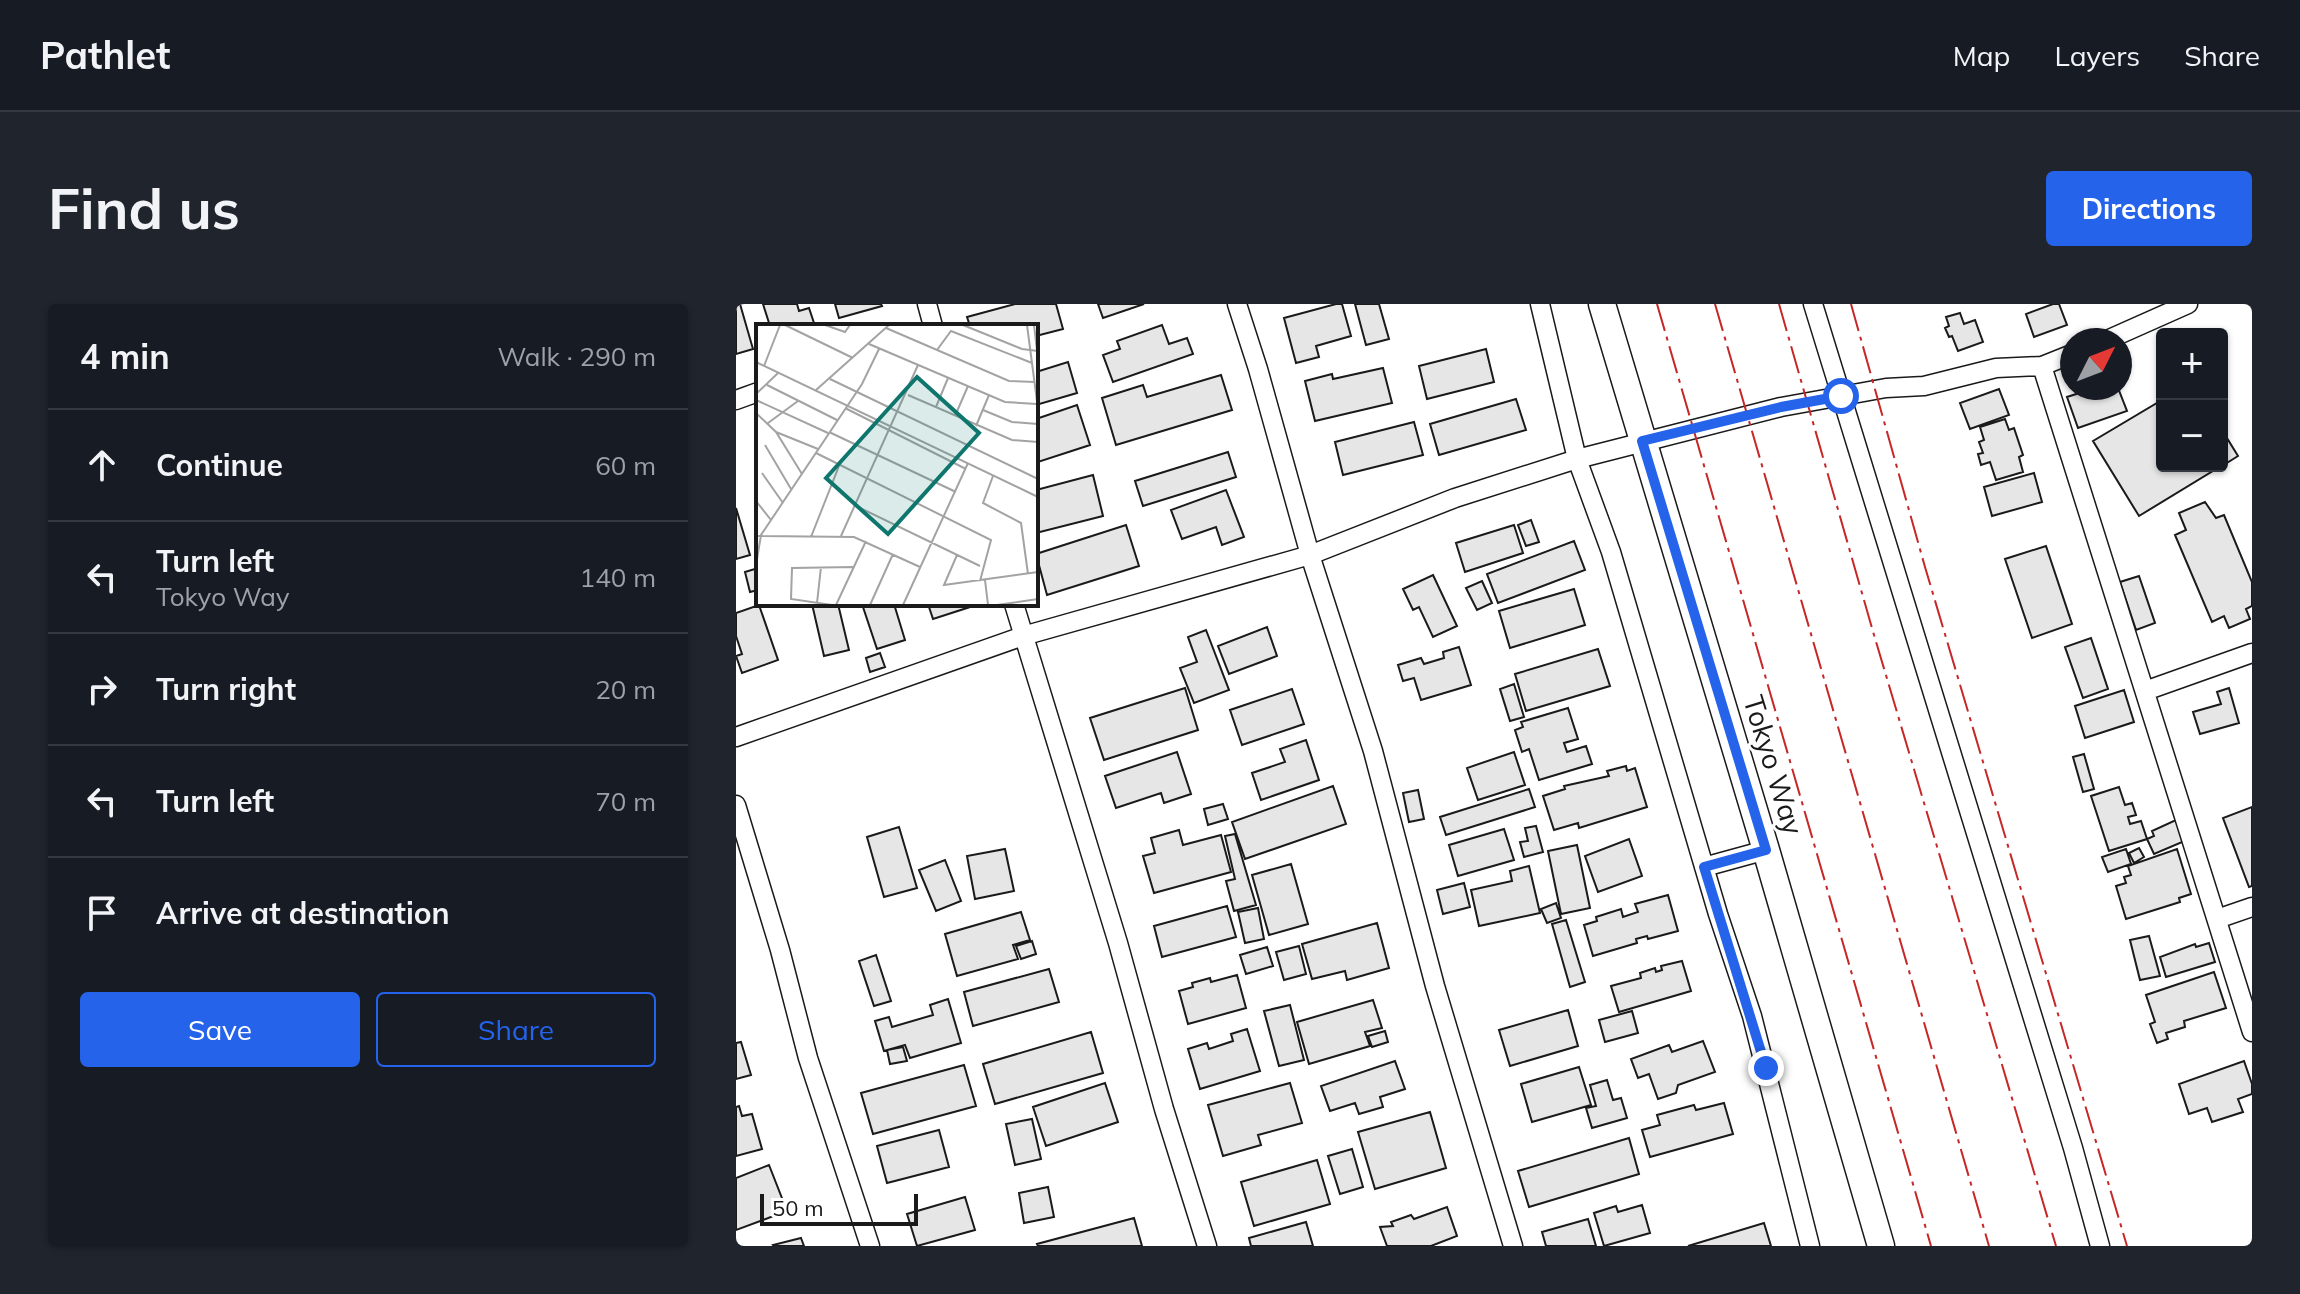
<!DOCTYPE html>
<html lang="en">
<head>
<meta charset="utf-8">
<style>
	:root { --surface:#171b24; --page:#20242c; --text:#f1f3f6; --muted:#9ea1a6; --line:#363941; --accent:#2563eb }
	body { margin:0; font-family:Mulish,sans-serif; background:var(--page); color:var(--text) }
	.controls { position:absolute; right:24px; top:24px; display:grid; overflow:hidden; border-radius:8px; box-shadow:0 2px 6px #0004 }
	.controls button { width:72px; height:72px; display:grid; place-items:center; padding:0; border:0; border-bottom:2px solid var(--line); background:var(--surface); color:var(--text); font:40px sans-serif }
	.compass { position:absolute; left:1324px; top:24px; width:72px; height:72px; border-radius:50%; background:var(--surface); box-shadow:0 2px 6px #0004; rotate:48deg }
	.scale { position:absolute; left:24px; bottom:20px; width:158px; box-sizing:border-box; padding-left:8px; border:4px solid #1a1a1a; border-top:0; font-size:22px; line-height:28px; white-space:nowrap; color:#1a1a1a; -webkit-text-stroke:6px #fff; paint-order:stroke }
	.stop { position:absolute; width:24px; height:24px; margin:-18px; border:6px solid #2563eb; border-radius:50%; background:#fff }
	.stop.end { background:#2563eb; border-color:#fff; box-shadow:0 2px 8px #0008 }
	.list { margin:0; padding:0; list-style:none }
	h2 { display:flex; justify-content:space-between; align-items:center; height:104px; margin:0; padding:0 32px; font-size:34px }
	h2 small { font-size:26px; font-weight:400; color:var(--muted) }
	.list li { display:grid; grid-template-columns:52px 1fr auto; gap:24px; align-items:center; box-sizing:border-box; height:112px; padding:0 32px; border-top:2px solid var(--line) }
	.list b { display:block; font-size:30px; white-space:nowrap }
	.list p { margin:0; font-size:26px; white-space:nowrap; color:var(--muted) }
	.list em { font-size:26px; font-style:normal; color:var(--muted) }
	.actions { display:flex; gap:16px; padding:24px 32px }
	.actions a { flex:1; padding:18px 0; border:2px solid var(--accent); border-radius:8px; text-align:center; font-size:28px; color:var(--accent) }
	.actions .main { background:var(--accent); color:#fff }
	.icon { flex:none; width:44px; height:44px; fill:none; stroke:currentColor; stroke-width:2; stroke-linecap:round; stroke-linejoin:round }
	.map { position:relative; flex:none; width:1516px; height:942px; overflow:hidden; border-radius:8px }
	header { display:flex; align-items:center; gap:48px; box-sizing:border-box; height:112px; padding:0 40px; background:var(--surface); border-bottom:2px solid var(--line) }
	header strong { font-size:38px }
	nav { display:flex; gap:44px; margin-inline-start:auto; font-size:28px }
	.intro { display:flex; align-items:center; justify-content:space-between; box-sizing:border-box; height:192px; padding:0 48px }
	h1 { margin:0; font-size:56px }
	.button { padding:20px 36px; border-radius:8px; background:var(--accent); color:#fff; font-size:28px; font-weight:700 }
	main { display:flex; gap:48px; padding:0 48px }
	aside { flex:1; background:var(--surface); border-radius:8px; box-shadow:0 2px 6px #0004 }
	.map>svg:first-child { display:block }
	.building { fill:#e6e6e6; stroke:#1a1a1a; stroke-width:2 }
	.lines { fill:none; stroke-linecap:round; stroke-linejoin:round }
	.street-casing { stroke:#1a1a1a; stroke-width:21 }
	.secondary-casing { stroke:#1a1a1a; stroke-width:29 }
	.street { stroke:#fff; stroke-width:18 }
	.secondary { stroke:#fff; stroke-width:26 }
	.power { stroke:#c62828; stroke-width:2; stroke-dasharray:28 6 4 6; stroke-linecap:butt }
	.route { stroke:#2563eb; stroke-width:10 }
	.labels { text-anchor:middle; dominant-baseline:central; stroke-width:6; stroke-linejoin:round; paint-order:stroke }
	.street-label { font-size:28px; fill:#1a1a1a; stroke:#fff }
	.inset-road { fill:none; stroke:#a3a3a3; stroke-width:2 }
	.view { fill:#0f766e; fill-opacity:0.15; stroke:#0f766e; stroke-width:4 }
	.inset-edge { fill:none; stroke:#1a1a1a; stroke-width:4 }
</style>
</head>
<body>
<header>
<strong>Pathlet</strong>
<nav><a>Map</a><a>Layers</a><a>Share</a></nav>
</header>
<div class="intro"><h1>Find us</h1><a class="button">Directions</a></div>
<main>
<aside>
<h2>4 min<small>Walk · 290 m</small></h2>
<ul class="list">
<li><svg class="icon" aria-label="ahead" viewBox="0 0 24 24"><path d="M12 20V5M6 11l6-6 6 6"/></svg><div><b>Continue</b></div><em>60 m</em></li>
<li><svg class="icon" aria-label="left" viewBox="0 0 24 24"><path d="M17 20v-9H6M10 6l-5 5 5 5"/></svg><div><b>Turn left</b><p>Tokyo Way</p></div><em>140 m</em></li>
<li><svg class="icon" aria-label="right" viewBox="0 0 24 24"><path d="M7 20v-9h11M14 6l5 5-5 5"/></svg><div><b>Turn right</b></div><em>20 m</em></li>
<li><svg class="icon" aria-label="left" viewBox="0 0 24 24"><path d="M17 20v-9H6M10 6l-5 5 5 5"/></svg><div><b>Turn left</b></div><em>70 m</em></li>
<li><svg class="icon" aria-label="arrive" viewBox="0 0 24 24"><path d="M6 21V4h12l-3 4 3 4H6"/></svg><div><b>Arrive at destination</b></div></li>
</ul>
<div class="actions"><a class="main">Save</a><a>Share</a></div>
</aside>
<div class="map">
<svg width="1516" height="942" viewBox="0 0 1516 942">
	<rect width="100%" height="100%" fill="#fff"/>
	<path class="building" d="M0 0H4L17 45 0 50Z
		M27 0H61L63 7 73 4 79 22H34Z
		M99 0H145L146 2 103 14Z
		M279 0H320L327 25 300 32V22H234L231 13Z
		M362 0H408L367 14Z
		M600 0H606L615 32 580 42 583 53 560 59 548 14Z
		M619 0H643L653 35 630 41Z
		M1317 0H1323L1331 21 1298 33 1290 10Z
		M1224 9 1228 20 1239 16 1247 38 1222 47 1216 32 1213 33 1209 24 1213 22 1210 13Z
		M426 21 433 40 451 34 457 50 377 78 367 51 384 45 381 37Z
		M750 45 758 78 691 95 683 62Z
		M332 58 341 89 300 101V68Z
		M647 64 656 99 579 117 569 77 596 70 597 75Z
		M485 71 496 106 380 141 366 94 407 81 411 93Z
		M1359 84H1382L1391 107 1342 124 1331 93Z
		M1263 85 1273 111 1234 125 1224 99Z
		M780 95 790 126 703 151 694 120Z
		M1426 96V162H1485L1403 212 1357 137Z
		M341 101 354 141 302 158 300 115Z
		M1269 115 1273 126 1278 124 1287 151 1283 153 1287 168 1260 176 1254 158 1245 161 1242 150 1247 149 1243 138 1248 136 1244 123Z
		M678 118 687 151 607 171 599 138Z
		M1486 126 1502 152 1486 162Z
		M492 148 500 173 407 202 399 177Z
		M1298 169 1306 198 1256 212 1248 183Z
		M357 171 367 212 300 229V186Z
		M490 186 508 233 486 241 480 223 446 235 435 206Z
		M1469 198 1480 214 1488 211 1516 278V302L1510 305 1514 315 1493 324 1488 312 1476 318 1439 231 1450 226 1443 209Z
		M0 204 14 251 0 255Z
		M795 216 803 238 790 242 782 221Z
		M390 221 403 262 311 291 300 250Z
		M778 221 787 249 729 268 720 239Z
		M838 237 849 266 762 299 751 270Z
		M1310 242 1336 320 1296 334 1269 255Z
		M22 264V286L14 288 9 268Z
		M697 271 721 322 697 333 683 303 677 306 667 285Z
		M1403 272 1419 319 1400 326 1384 278Z
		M746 277 756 299 741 306 730 284Z
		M838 285 849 321 774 344 763 307Z
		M76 300H102L113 346 88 352Z
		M126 300H158L169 336 141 345Z
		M192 300H233L234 303 197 315Z
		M23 301 42 356 6 369 0 352 6 350 0 332V309Z
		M531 323 541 352 493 370 482 342Z
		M470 326 493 386 458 399 444 364 461 358 452 333Z
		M1355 334 1372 385 1347 394 1329 343Z
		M723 343 735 381 685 396 678 374 667 377 662 361 685 354 688 360 708 354 707 348Z
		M862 345 874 382 790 407 779 370Z
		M144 349 149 363 134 368 130 354Z
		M778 380 788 413 774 417 764 385Z
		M449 384 462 426 368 456 354 414Z
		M1493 384 1503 419 1464 430 1457 408 1485 400 1481 388Z
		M556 385 568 420 506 441 494 406Z
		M1388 386 1398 418 1349 434 1339 402Z
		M832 404 842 435 828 439 831 448 850 442 856 460 803 476 793 445 786 448 779 426 787 423 785 418Z
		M570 436 583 476 525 496 516 469 549 458 544 445Z
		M441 448 455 490 428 499 425 489 380 504 369 472Z
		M778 448 789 481 742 496 731 464Z
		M1348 450 1358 485 1347 488 1337 453Z
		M890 462 891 467 899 464 911 503 843 524 842 519 818 526 807 492 829 485 828 482 873 472 871 467Z
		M597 482 610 520 509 555 496 518Z
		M1383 483 1389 501 1396 499 1400 511 1392 513 1394 520 1405 517 1411 535 1373 547 1355 492Z
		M793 485 799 503 710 531 704 513Z
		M682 486 688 515 673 518 667 489Z
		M487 500 492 515 472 521 468 505Z
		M1516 503V582L1513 583 1487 514Z
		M1442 515 1451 536 1418 550 1411 535 1418 532 1416 527Z
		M800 522 807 548 788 553 784 538 792 537 789 524Z
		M163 523 181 584 148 593 131 533Z
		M768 525 778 556 722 572 713 541Z
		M443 526 447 541 485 531 495 568 418 589 407 552 419 549 415 534Z
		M499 530 520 601 498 607 490 577 499 575 489 532Z
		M893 535 906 572 862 588 849 552Z
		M841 541 854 604 825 610 812 547Z
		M1403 544 1408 553 1398 559 1393 549Z
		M269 545 278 587 239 595 231 552Z
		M1390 545 1395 560 1372 568 1366 553Z
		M1441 545 1455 590 1443 594 1444 598 1390 615 1380 582 1390 579 1388 573 1395 571 1392 562Z
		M209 556 225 597 200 607 183 566Z
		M555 560 572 620 533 631 516 571Z
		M793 562 804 609 743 622 735 586 776 577 774 567Z
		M728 579 734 603 707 610 701 586Z
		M932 591 942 627 912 635 911 632 900 635 901 639 857 652 848 621 861 617 860 613 885 605 887 613 902 608 899 600Z
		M820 599 825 614 811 619 805 605Z
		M491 602 500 633 426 653 418 622Z
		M522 604 528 635 509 639 502 608Z
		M285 608 294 636 277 641 282 655 221 672 209 630Z
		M830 616 849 678 834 683 816 620Z
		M641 619 653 664 611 676 609 667 576 675 566 640Z
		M1413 632 1424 672 1404 676 1394 636Z
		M296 637 300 650 285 655 280 642Z
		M1473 639 1479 658 1430 673 1424 653 1459 640 1460 643Z
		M563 642 570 670 548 676 540 648Z
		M531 643 537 662 510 670 504 651Z
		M140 651 155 697 138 702 123 657Z
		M946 657 955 687 883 708 875 682 905 674 904 669 919 664 920 668 926 666 925 662Z
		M313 665 323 698 237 722 228 688Z
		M1478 668 1490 704 1448 717 1449 723 1430 729 1432 735 1421 739 1414 720 1419 718 1410 691Z
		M501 671 510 704 452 720 443 687 457 683 456 679 474 674 475 678Z
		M212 695 225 739 174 754 169 741 148 747 139 717 153 713 156 723 197 711 194 701Z
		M637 696 646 724 629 728 634 742 573 760 561 718Z
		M554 701 568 756 543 762 528 707Z
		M832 706 842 742 774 762 763 726Z
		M896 707 902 729 869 738 863 716Z
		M511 725 524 767 464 785 452 745 471 739 473 745 497 737 495 730Z
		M649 727 652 738 636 743 632 732Z
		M355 728 367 769 259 800 247 760Z
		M967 737 979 768 942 781 940 789 922 795 913 770 902 774 895 755 933 741 936 748Z
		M5 738 15 771 0 775V739Z
		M167 743 171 757 154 760 151 746Z
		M659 757 669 785 644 793 647 803 623 810 619 799 594 807 585 782Z
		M1508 757 1516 780V790L1502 795 1507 808 1476 818 1471 804 1453 810 1443 780Z
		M228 761 240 802 137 830 125 789Z
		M843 763 855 801 796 818 785 780Z
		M871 776 877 796 885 794 891 814 856 824 850 804 860 802 854 781Z
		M369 779 382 818 310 842 297 803Z
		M554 779 566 819 522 831 525 841 487 852 472 801Z
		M988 799 997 830 914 853 906 826 924 821 921 811 958 801 960 806Z
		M3 802 6 812 16 810 26 845 0 852V803Z
		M694 808 710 864 639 885 622 828Z
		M296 815 305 855 279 861 270 820Z
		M203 826 213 863 151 879 141 842Z
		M893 834 903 870 793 903 782 867Z
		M616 845 627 883 604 890 592 852Z
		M581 856 594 900 518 922 505 878Z
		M33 861 51 907 0 926V874Z
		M312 883 318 913 288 919 283 889Z
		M229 893 239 926 181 942 171 910Z
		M906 901 914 929 868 942 858 909 880 902 882 908Z
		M711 903 721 932 695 942H651L644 923 657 922 655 918 675 911 678 915Z
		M398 914 406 942H302L301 940Z
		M852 915 860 942H810L806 928Z
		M570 918 577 942H515L513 934Z
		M1028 919 1035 942H952Z
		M65 934 68 942H38L37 941Z"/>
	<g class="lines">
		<g class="street-casing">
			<path id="street" d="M191 0 197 22
				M501 0 522 65 574 251 637 447 699 682 777 942
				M804 0 841 155 875 248 982 610 1016 712 1074 942
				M1077 0 1337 844 1364 942
				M1371 36 1452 0
				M1306 62 1516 728
				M0 96 22 88
				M278 300 382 639 428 805 471 942
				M1409 387 1516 349
				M0 433 287 332 574 251 719 194 841 155 1045 103 1150 84 1188 82 1260 64 1306 62 1336 50
				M0 501 44 646 72 754 134 942
				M968 563 1030 546
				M1481 615 1516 603"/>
		</g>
		<g class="secondary-casing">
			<path id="secondary" d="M866 0 1030 546 1145 942"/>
		</g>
		<use href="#street" class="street"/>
		<use href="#secondary" class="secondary"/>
		<path class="power" d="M921 0 1195 942
			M979 0 1253 942
			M1043 0 1138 331 1320 942
			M1115 0 1189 263 1391 942"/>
	</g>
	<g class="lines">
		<path class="route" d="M1030 764 968 563 1030 546 906 137 1045 103 1105 92"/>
	</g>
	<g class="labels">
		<g class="street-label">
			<text transform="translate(1038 461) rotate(73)">Tokyo Way</text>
		</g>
	</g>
	<g transform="translate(20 20)">
		<rect width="282" height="282" fill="#fff"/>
		<path class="inset-road" d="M29 1 97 34M69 1 89 8 94 1M207 1 266 25 282 27M271 1 282 85M278 1 282 35M130 4 253 57 279 58M113 20 249 78 281 80M181 26 195 7 276 39M0 38 282 173M8 42 24 1M74 55 282 155M11 61 81 96M60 66 133 1M0 70 22 49M152 71 256 116 282 118M0 76 72 109M180 83 192 54M89 84 210 145M227 86 256 98 282 100M0 89 20 108 46 150M199 92 212 62M12 99 42 77M220 102 233 71M20 108 62 125M73 108 200 168M9 121 35 165M60 129 235 216 224 257M6 149 27 179M237 152 227 179 265 199 272 250M0 177 15 196M98 181 224 242M0 212 98 213 164 243M85 212 162 41M55 213 83 142M201 231 188 261 282 248M0 241 5 211 106 60 123 25M229 256 232 281M61 279 65 243M76 281 35 275 36 244 97 243M80 281 110 217M114 281 137 230M147 281 212 139M241 281 282 275"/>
		<path class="view" d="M161 53 223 109 132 210 70 154Z"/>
		<rect width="282" height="282" class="inset-edge"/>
	</g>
</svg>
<div class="controls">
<button>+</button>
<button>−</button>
</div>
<svg class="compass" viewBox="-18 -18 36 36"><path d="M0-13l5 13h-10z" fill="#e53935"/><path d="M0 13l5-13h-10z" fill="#9ea1a6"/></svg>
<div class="scale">50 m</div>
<div class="stop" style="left:1105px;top:92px"></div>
<div class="stop end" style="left:1030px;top:764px"></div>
</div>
</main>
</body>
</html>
